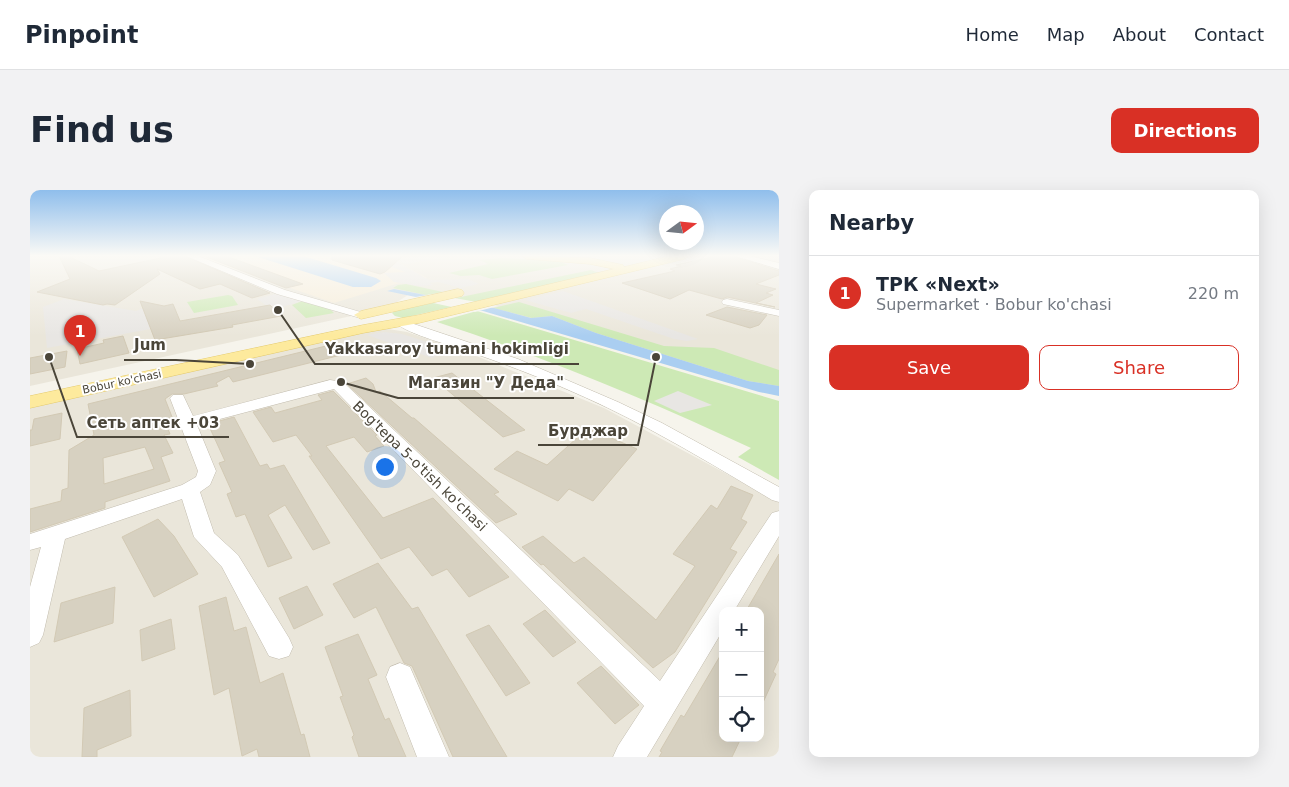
<!DOCTYPE html>
<html lang="en">
<head>
<meta charset="utf-8">
<style>
	:root { --surface:#fff; --page:#f2f2f3; --text:#1f2937; --muted:#747a83; --line:#e0e1e3; --accent:#d93025 }
	body { margin:0; font-family:"DejaVu Sans",sans-serif; background:var(--page); color:var(--text) }
	.controls { position:absolute; right:15px; bottom:15px; display:grid; overflow:hidden; border-radius:10px; box-shadow:0 5px 20px #0002 }
	.controls button { width:45px; height:45px; display:grid; place-items:center; padding:0; border:0; border-bottom:1px solid var(--line); background:var(--surface); color:var(--text); font:25px sans-serif }
	.compass { position:absolute; left:629px; top:15px; width:45px; height:45px; border-radius:50%; background:var(--surface); box-shadow:0 5px 20px #0002; rotate:75deg }
	.you { position:absolute; left:354px; top:276px; width:18px; height:18px; margin:-12px; border:4px solid #fff; border-radius:50%; background:#1a73e8; box-shadow:0 0 0 8px #1a73e833 }
	.badge { display:grid; place-items:center; width:32px; height:32px; border-radius:50%; background:var(--accent); color:#fff; font-size:16px; font-weight:700 }
	.pin { position:absolute; translate:-50% -41px; filter:drop-shadow(0 1px 2px #0008) }
	.pin::after { content:''; position:absolute; top:26px; width:18px; height:15px; background:inherit; clip-path:polygon(0 0,100% 0,50% 100%) }
	.list { margin:0; padding:0; list-style:none }
	h2 { display:flex; justify-content:space-between; align-items:center; height:65px; margin:0; padding:0 20px; font-size:21px }
	h2 small { font-size:16px; font-weight:400; color:var(--muted) }
	.list li { display:grid; grid-template-columns:32px 1fr auto; gap:15px; align-items:center; box-sizing:border-box; height:75px; padding:0 20px; border-top:1px solid var(--line) }
	.list b { display:block; font-size:19px; white-space:nowrap }
	.list p { margin:0; font-size:16px; white-space:nowrap; color:var(--muted) }
	.list em { font-size:16px; font-style:normal; color:var(--muted) }
	.actions { display:flex; gap:10px; padding:15px 20px }
	.actions a { flex:1; padding:11px 0; border:1px solid var(--accent); border-radius:10px; text-align:center; font-size:18px; color:var(--accent) }
	.actions .main { background:var(--accent); color:#fff }
	.icon { flex:none; width:28px; height:28px; fill:none; stroke:currentColor; stroke-width:2; stroke-linecap:round; stroke-linejoin:round }
	.map { position:relative; flex:none; width:749px; height:567px; overflow:hidden; border-radius:10px }
	header { display:flex; align-items:center; gap:30px; box-sizing:border-box; height:70px; padding:0 25px; background:var(--surface); border-bottom:1px solid var(--line) }
	header strong { font-size:24px }
	nav { display:flex; gap:28px; margin-inline-start:auto; font-size:18px }
	.intro { display:flex; align-items:center; justify-content:space-between; box-sizing:border-box; height:120px; padding:0 30px }
	h1 { margin:0; font-size:35px }
	.button { padding:12px 22px; border-radius:10px; background:var(--accent); color:#fff; font-size:18px; font-weight:700 }
	main { display:flex; gap:30px; padding:0 30px }
	aside { flex:1; background:var(--surface); border-radius:10px; box-shadow:0 5px 20px #0002 }
	.map>svg:first-child { display:block }
	.residential { fill:#eae6da; fill-rule:evenodd }
	.commercial { fill:#f6ecd8 }
	.green { fill:#cde9b5 }
	.parking { fill:#e8e6e3 }
	.water { fill:#aacef1 }
	.pier { fill:#f6f4ec }
	.building { fill:#d7d1c1; stroke:#d2c9b4; fill-rule:evenodd }
	.lines { fill:none; stroke-linecap:round; stroke-linejoin:round }
	.minor-casing { stroke:#c2bcae; stroke-width:1 }
	.major-casing { stroke:#e4ca6c; stroke-width:1 }
	.minor { fill:#fff; fill-rule:evenodd }
	.major { fill:#fdea9d; fill-rule:evenodd }
	.labels { text-anchor:middle; dominant-baseline:central; stroke-width:4; stroke-linejoin:round; paint-order:stroke }
	.far-street-label { font-size:11px; fill:#4a4539; stroke:#fff }
	.street-label { font-size:14px; fill:#4a4539; stroke:#fff }
	.leader { fill:none; stroke:#4a4539; stroke-width:2 }
	.callout-dot { fill:#4a4539; stroke:#fff; stroke-width:2 }
	.callout-label { font-size:15px; text-anchor:middle; font-weight:bold; fill:#4a4539; stroke:#fff; stroke-width:4; stroke-linejoin:round; paint-order:stroke }
</style>
</head>
<body>
<header>
<strong>Pinpoint</strong>
<nav><a>Home</a><a>Map</a><a>About</a><a>Contact</a></nav>
</header>
<div class="intro"><h1>Find us</h1><a class="button">Directions</a></div>
<main>
<div class="map">
<svg width="749" height="567" viewBox="0 0 749 567">
	<rect width="100%" height="100%" fill="#f6f4ec"/>
	<path class="residential" d="M0 66H749V201L474 123 381 103 358 118 0 196Z
		M358 139 377 142 439 163 574 218 749 312V567H0V216L340 140ZM693 421H730V548H693Z"/>
	<path class="commercial" d="M167 66H330L368 72 397 88 366 94 304 113Z"/>
	<path class="green" d="M472 68 529 71 538 75 462 89 449 85 431 86 419 83 458 74 450 70Z
		M561 80 569 83 373 128 365 126 362 123 364 121Z
		M376 94 413 102 396 105 363 98 368 95Z
		M198 105 202 106 208 115 164 123 157 112Z
		M272 111 299 118 304 123 276 128 262 115Z
		M489 112 634 156 684 158 749 180V196L718 191 566 143 522 126 502 128 463 118Z
		M447 121 749 211V290L708 267 721 258C618 210 514 167 407 132Z"/>
	<path class="parking" d="M383 66H425L376 74 368 71Z
		M340 69 368 72 399 90 438 89 449 94 431 98 408 92 400 93 403 95 390 96 364 92 354 83 375 82Z
		M533 101 668 149 657 151 644 149 556 119 541 123 495 110Z
		M245 104 272 111 249 118 247 115 237 116 227 109Z
		M34 109 106 121 118 116 126 138 17 158 13 117Z
		M354 142 372 144 419 159 402 168 337 145Z
		M648 201 682 215 650 223 624 211Z"/>
	<path class="water" d="M225 66H273L346 88 351 91 341 97H323Z
		M364 99 464 118 501 128 522 126 566 143 718 191 749 196V206L729 202 453 121 357 101Z"/>
	<path class="pier" d="M403 104 468 116 445 122 380 108Z"/>
	<path class="building" d="M29 66H38L69 81 140 66H154L240 103 222 108 190 94 170 99 127 79 130 84 85 115 77 114 73 115 7 102 40 89Z
		M174 66H196L273 94 256 98Z
		M302 66H373L355 82 350 84 302 70Z
		M687 66H702L749 81V85L726 94 746 99 736 103 743 105 726 113 745 117 697 107 692 109 659 100 640 109 592 93 645 81 640 79 651 76 646 75Z
		M110 111 134 116 143 114 150 131 240 115 251 126 202 135 203 137 125 150Z
		M697 117 737 125 729 135 720 138 676 125Z
		M93 146 99 163 50 174 47 159 74 153 73 150Z
		M300 155 311 165 203 192 199 186 186 193 188 196 154 204H142L135 209 146 237 138 239 140 244 134 245 143 263 131 267 140 291 75 312V318L0 342V319L31 311 32 300 38 298 39 260 64 245 58 214ZM115 257 124 279 74 294 73 268Z
		M37 161 35 177 0 184V168Z
		M422 183 495 240 473 247 403 188Z
		M336 188 343 194 346 202 350 201 382 228H384L469 302 464 304 487 324 466 333 317 194Z
		M303 201 347 245 345 246 354 256 337 262 324 247 296 256 353 328 403 308 479 387 439 407 417 379 402 386 379 357 351 369 279 266H282L266 245 243 252 223 222 241 217 245 223 292 210 288 205Z
		M32 223 30 249 0 256V240H2L4 229Z
		M204 227 230 276 237 274 240 279 254 275 300 353 283 360 255 315 238 325 262 368 238 377 215 324 206 327 197 304 202 302 189 273 195 271 178 234Z
		M558 238 607 259 563 311 539 299 528 311 464 279 487 261 517 275Z
		M701 296 723 305 711 329 717 332 700 359 707 362 645 462 623 478 513 374 511 375 492 357 513 346 544 373 554 367 626 430 665 376 643 364 681 315 687 319Z
		M128 329 144 346 168 384 124 407 92 347Z
		M749 364V469L743 482 746 484 730 519V421H716Z
		M348 373 382 419 388 417 477 567H423L382 476 374 473 346 417 324 428 303 394Z
		M277 396 293 425 264 439 249 408Z
		M85 397 83 433 24 452 31 413Z
		M196 407 204 441 216 437 230 493 253 483 271 545 274 544 280 567H229L227 559 212 566 199 498 184 505 169 416Z
		M515 420 546 452 523 467 493 434Z
		M141 429 145 459 112 471 110 440Z
		M459 435 500 493 476 506 436 445Z
		M328 444 347 485 338 489 355 530 359 528 376 567H329L322 547 324 545 310 507 313 506 295 457Z
		M693 461V548H711L702 567H629L632 562 630 561 651 525 654 527Z
		M571 476 609 515 585 534 547 493Z
		M100 500 101 546 67 560V567H52L54 518Z"/>
	<g class="lines">
		<g class="minor-casing">
			<path id="minor" d="M156 66H168L255 100 334 123 336 125 330 128 247 104Z
				M705 66H720L749 73V79Z
				M697 109 749 120V126L693 114 692 112 693 110Z
				M372 130 488 169 588 212 632 233 749 297V312L742 310C702 286 662 262 621 240 564 209 504 184 443 163 427 157 376 144 366 133Z
				M300 190 313 192 630 491 742 323 749 321V346L704 421H693V440L617 567H583L588 556 614 516 304 199 167 235 186 281 180 295 170 302 184 343 208 365 259 448 263 457 259 466 249 469 239 466 192 377 164 347 152 309 35 349 13 445 9 453 0 457V397L11 357 0 360V344L152 295 166 287 168 281 140 208 143 205H153L163 226Z
				M370 473 380 477 419 567H387L356 487 360 477Z"/>
		</g>
		<g class="major-casing">
			<path id="major" d="M492 66 560 68 593 75 594 77 639 66H659L654 69 389 133 333 143 0 218V206L333 135 389 125 584 79 560 74 497 69Z
				M428 99 432 100 434 103 432 106 331 129 324 125 331 121Z"/>
		</g>
		<use href="#minor" class="minor"/>
		<use href="#major" class="major"/>
	</g>
	<linearGradient id="sky" x2="0" y2="1"><stop stop-color="#8fbeec"/><stop offset="0.45" stop-color="#fbfaf6"/><stop offset="1" stop-color="#fbfaf6" stop-opacity="0"/></linearGradient>
	<rect width="749" height="146" fill="url(#sky)"/>
	<g class="labels">
		<g class="far-street-label">
			<text transform="translate(92 192) rotate(-12)">Bobur ko'chasi</text>
		</g>
		<g class="street-label">
			<text transform="translate(390 276) rotate(44)">Bog'tepa 5-o'tish ko'chasi</text>
		</g>
	</g>
	<path class="leader" d="M220 174L146 170H94M248 120L285 174H549M311 192L368 208H544M19 167L47 247H199M626 167L608 255H508"/>
	<g class="callout-dot">
		<circle cx="220" cy="174" r="5"/>
		<circle cx="248" cy="120" r="5"/>
		<circle cx="311" cy="192" r="5"/>
		<circle cx="19" cy="167" r="5"/>
		<circle cx="626" cy="167" r="5"/>
	</g>
	<g class="callout-label">
		<text x="120" y="160">Jum</text>
		<text x="417" y="164">Yakkasaroy tumani hokimligi</text>
		<text x="456" y="198">Магазин "У Деда"</text>
		<text x="123" y="238">Сеть аптек +03</text>
		<text x="558" y="246">Бурджар</text>
	</g>
</svg>
<div class="controls">
<button>+</button>
<button>−</button>
<button><svg class="icon" aria-label="locate" viewBox="0 0 24 24"><circle cx="12" cy="12" r="6"/><path d="M12 2v4M12 18v4M2 12h4M18 12h4"/></svg></button>
</div>
<svg class="compass" viewBox="-18 -18 36 36"><path d="M0-13l5 13h-10z" fill="#e53935"/><path d="M0 13l5-13h-10z" fill="#747a83"/></svg>
<div class="you"></div>
<div class="pin badge" style="left:50px;top:166px">1</div>
</div>
<aside>
<h2>Nearby<small></small></h2>
<ul class="list">
<li><span class="badge">1</span><div><b>ТРК «Next»</b><p>Supermarket · Bobur ko'chasi</p></div><em>220 m</em></li>
</ul>
<div class="actions"><a class="main">Save</a><a>Share</a></div>
</aside>
</main>
</body>
</html>
